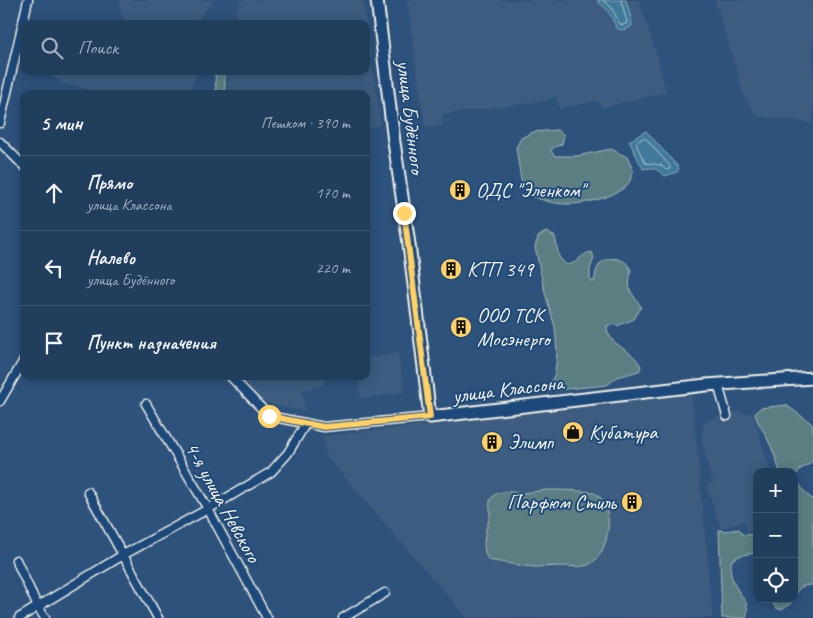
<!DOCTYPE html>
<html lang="ru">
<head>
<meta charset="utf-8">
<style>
	:root { --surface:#223e5d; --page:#2e4966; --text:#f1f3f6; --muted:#a2aebc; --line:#3f5772 }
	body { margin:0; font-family:Caveat,sans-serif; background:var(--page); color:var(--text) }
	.controls { position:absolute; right:15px; bottom:15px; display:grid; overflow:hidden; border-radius:10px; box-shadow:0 2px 12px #0003 }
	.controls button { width:45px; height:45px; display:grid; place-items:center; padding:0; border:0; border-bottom:1px solid var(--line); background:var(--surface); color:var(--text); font:25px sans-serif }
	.stop { position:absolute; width:15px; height:15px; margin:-11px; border:4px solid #ffd166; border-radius:50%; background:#fff }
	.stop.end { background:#ffd166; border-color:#fff; box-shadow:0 1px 5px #0008 }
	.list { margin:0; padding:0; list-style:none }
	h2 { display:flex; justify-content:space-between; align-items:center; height:65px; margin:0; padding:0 20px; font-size:21px }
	h2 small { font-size:16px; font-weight:400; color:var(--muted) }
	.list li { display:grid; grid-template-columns:32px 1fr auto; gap:15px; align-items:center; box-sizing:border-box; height:75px; padding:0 20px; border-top:1px solid var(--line) }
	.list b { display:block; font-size:19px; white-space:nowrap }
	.list p { margin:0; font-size:16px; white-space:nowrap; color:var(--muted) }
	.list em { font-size:16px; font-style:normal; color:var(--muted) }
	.icon { flex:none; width:28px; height:28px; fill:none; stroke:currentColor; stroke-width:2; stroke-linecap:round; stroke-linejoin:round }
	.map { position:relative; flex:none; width:813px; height:618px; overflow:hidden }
	.search { position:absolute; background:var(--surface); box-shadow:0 2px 12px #0003; left:20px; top:20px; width:350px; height:55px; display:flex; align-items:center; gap:12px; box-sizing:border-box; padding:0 18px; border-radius:10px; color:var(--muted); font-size:19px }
	.panel { position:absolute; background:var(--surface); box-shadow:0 2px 12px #0003; left:20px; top:90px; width:350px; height:290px; border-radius:10px }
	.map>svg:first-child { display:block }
	.built { fill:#3e5c7f }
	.green { fill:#5c7e83; stroke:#a8b8b6 }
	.water { fill:#417a9b; stroke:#89aaba }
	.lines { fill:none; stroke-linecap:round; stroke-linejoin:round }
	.shore { stroke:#acc1c9; stroke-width:1 }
	.street-casing { stroke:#f4f1e8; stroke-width:11 }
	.secondary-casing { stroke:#f4f1e8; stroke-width:15 }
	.street { stroke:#1f4a7a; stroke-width:8 }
	.secondary { stroke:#1f4a7a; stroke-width:11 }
	.route { stroke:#ffd166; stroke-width:6 }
	.labels { text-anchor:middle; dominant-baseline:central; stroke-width:4; stroke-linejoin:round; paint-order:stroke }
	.street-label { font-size:21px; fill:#f4f1e8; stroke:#1f4a7a }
	.poi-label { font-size:21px; fill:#f4f1e8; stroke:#1f4a7a; text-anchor:start }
</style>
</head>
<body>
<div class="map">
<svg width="813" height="618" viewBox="0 0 813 618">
	<rect width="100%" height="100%" fill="#2d527c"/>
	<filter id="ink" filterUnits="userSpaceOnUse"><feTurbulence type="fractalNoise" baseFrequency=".02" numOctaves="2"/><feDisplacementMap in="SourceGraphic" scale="10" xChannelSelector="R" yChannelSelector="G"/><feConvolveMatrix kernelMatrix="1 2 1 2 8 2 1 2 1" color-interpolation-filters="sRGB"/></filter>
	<g filter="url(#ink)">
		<path class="built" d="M119 0H214L194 24H124Z
			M240 0H363L381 125 366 128V94H228L227 71H366V24H234Z
			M407 0H639L657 55 666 92 602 108 597 101 559 109 557 97H551V100L442 115 443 126 425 128Z
			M715 0H813V123L757 116 744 96Z
			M46 71H198L188 94H88V89L62 83Z
			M398 353 405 392 361 399 357 376H366V358Z
			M238 376H327L323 386 302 390 306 411 285 408 263 402Z
			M692 395 713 618H467L326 456 323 436Z
			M740 411 746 414 752 412 771 472H757V529L748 533 744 521 721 529 706 485 713 482 701 441 703 425 707 421 720 415Z"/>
		<path class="green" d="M217 71H222L225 75V94H216L215 74Z
			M557 130 564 135 562 144 553 148 551 151 555 156H577L611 149 627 157 633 170C632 173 631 178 630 181 621 196 586 204 569 204 556 205 540 199 527 195L522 186 516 148 521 138 533 132Z
			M548 232 555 237 559 257 566 265C579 264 579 254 592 252L594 258 590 269V280L594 282C595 276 596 268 601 263 607 257 621 257 627 264 629 266 630 268 631 270 627 293 631 290 641 307L634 319 617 326 613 324 607 326C607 347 635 349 641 367L639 371 617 377 607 385 555 390 551 383 555 373 557 353 555 327 545 293 535 247 538 237 544 233Z
			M786 405 811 423 813 426V462L799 470 796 476C799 486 805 493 813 500V585C802 585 799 587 794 597V472H780C776 460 773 449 767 438 763 429 756 422 755 413L760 408Z
			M547 490C557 490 588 490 596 494 617 507 609 557 588 565 581 567 573 567 565 566 555 566 545 567 534 567 519 566 503 562 488 560 482 549 484 538 487 526 488 522 490 518 490 515 491 509 488 504 491 499 497 489 510 492 519 493 528 493 538 491 547 490Z
			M739 529 743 535 757 534V554C748 553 739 555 732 560 728 573 733 583 741 595 743 598 746 601 747 606 748 610 747 614 746 618H722L719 530 725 531Z
			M770 599H793L792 602 782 610 776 608Z"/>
		<path class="water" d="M597 0H626L632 22 631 27C625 30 621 31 616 28 614 22 611 14 606 9 603 5 600 5 597 0Z
			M646 131 679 168 677 172 665 176C658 169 653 167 643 169L629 141Z"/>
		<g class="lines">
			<path class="shore" d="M603 0 611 7 620 24 623 25 626 24 627 22 621 0
				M644 138 646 139 670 166V169L666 170 661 165 645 163 636 144 637 142Z"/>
			<g class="street-casing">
				<path id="street" d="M0 123 28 0
					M0 142 24 166
					M230 376 269 416 324 427 430 417
					M718 384 727 416
					M0 401 24 360
					M146 404 208 509 267 618
					M88 492 158 618
					M16 560 38 607 45 618
					M19 618 123 555 208 509 271 472 288 453 306 423
					M343 618 385 593"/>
			</g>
			<g class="secondary-casing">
				<path id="secondary" d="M377 0 394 142 409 244 430 417 706 385 813 378"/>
			</g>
			<use href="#street" class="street"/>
			<use href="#secondary" class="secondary"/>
		</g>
	</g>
	<g class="lines" filter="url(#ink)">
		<path class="route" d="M269 416 324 427 430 417 404 213"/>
	</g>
	<defs>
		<g id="building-disc" transform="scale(1.125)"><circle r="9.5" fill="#ffd166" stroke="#1f4a7a"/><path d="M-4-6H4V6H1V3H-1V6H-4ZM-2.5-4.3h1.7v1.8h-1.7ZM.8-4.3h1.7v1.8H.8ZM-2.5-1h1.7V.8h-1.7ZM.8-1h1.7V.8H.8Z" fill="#111"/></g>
		<g id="shop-disc" transform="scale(1.125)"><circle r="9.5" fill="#ffd166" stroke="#1f4a7a"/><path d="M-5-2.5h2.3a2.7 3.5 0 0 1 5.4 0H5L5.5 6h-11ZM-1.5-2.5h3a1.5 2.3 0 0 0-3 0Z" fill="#111"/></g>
	</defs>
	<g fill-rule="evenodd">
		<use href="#building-disc" x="460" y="190"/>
		<use href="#building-disc" x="451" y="269"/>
		<use href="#building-disc" x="461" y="327"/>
		<use href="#shop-disc" x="573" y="432"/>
		<use href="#building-disc" x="492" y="442"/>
		<use href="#building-disc" x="632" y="502"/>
	</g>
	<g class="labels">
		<g class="street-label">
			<text transform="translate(411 117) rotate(83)">улица Будённого</text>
			<text transform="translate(508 389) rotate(-7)">улица Классона</text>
			<text transform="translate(223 502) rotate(61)">4-я улица Невского</text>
		</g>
		<g class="poi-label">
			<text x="476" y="190">ОДС "Эленком"</text>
			<text x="467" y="269">КТП 349</text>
			<text x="477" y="315">ООО ТСК<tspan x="477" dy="24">Мосэнерго</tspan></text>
			<text x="589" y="432">Кубатура</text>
			<text x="508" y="442">Элимп</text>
			<text x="616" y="502" text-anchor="end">Парфюм Стиль</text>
		</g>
	</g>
</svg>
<div class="controls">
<button>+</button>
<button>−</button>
<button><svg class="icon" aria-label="locate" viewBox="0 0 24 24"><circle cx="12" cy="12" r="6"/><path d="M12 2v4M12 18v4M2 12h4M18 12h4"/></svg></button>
</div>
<div class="stop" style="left:269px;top:416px"></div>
<div class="stop end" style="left:404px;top:213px"></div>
<div class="search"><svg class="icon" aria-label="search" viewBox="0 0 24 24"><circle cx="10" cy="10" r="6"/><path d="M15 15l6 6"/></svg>Поиск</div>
<section class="panel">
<h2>5 мин<small>Пешком · 390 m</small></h2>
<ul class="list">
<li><svg class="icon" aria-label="ahead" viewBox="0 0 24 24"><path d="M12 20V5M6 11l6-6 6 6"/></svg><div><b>Прямо</b><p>улица Классона</p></div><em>170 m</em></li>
<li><svg class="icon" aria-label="left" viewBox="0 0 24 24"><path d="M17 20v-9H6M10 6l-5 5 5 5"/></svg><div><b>Налево</b><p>улица Будённого</p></div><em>220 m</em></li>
<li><svg class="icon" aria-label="arrive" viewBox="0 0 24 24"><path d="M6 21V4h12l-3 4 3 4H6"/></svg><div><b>Пункт назначения</b></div></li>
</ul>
</section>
</div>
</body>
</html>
